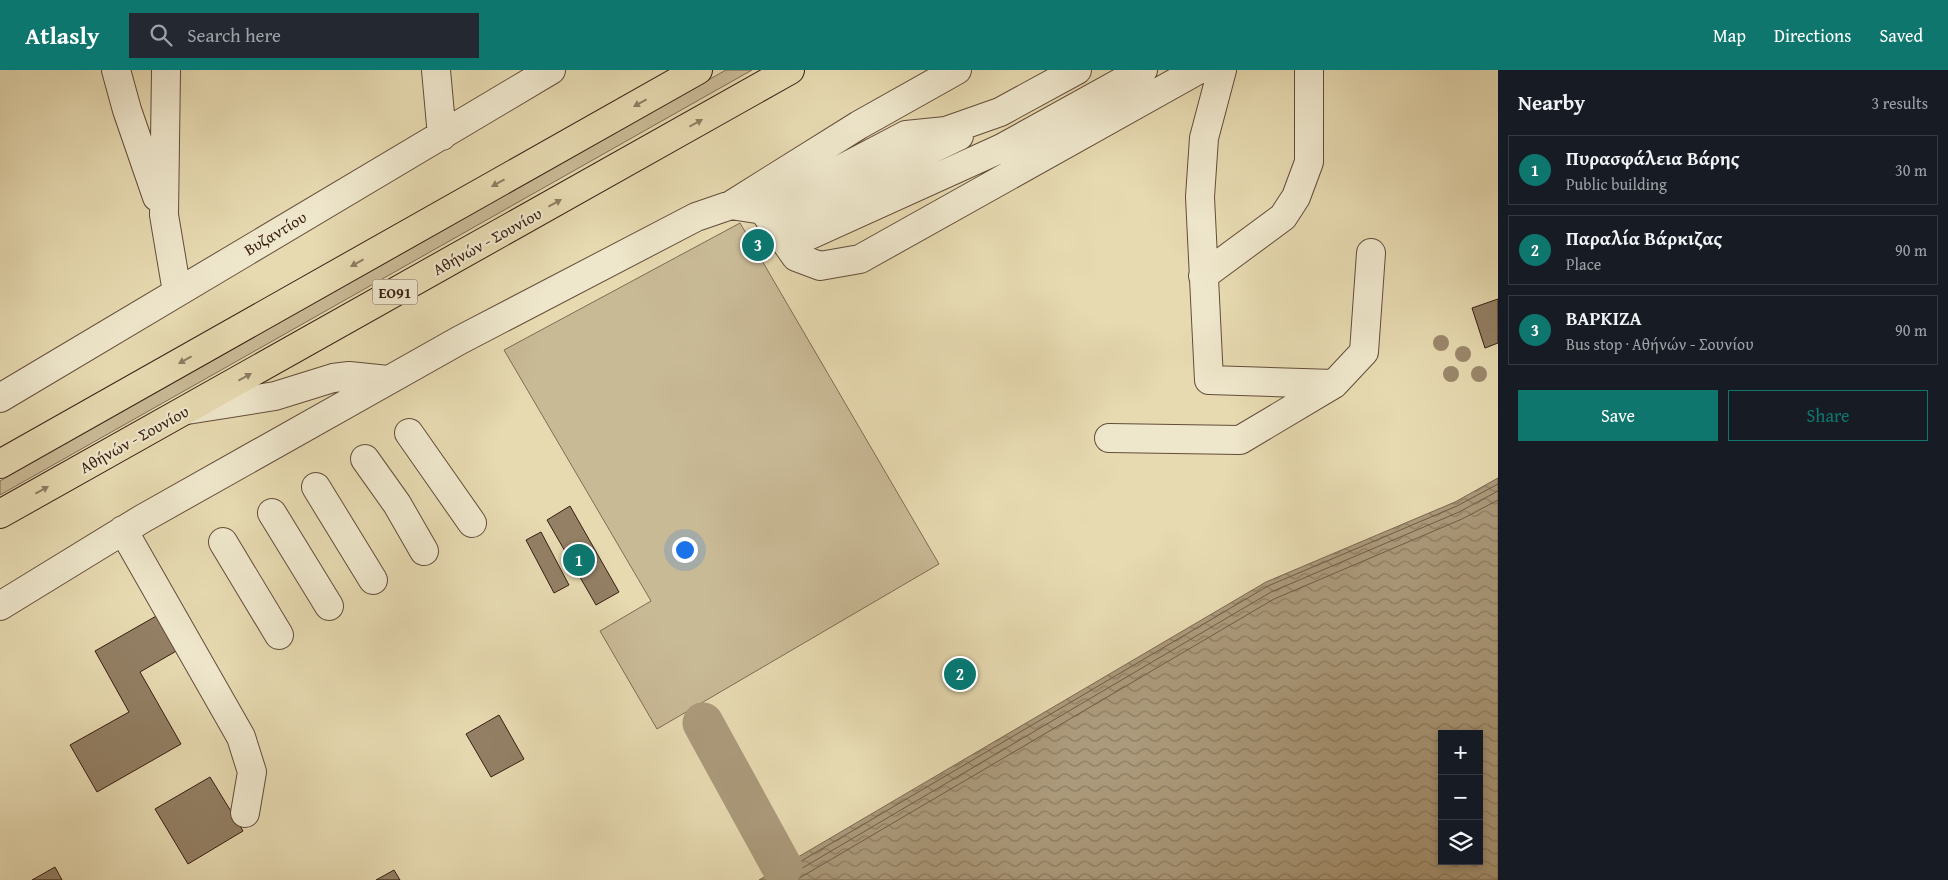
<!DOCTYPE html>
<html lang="en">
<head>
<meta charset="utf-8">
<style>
	:root { --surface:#171b24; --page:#242831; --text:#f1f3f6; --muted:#9ea1a6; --line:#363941; --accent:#0f766e }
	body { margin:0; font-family:"Gentium Book Plus",serif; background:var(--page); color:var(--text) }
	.controls { position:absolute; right:15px; bottom:15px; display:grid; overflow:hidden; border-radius:0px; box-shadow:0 2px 8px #0003 }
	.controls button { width:45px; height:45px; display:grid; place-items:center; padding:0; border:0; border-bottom:1px solid var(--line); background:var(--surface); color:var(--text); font:25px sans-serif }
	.you { position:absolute; left:684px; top:479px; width:18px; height:18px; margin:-12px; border:4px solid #fff; border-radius:50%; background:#1a73e8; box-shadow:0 0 0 8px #1a73e833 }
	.badge { display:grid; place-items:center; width:32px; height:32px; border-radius:50%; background:var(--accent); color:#fff; font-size:16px; font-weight:700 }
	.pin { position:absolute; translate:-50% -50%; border:2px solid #fff; box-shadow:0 1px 5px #0006 }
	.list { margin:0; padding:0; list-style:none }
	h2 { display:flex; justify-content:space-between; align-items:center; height:65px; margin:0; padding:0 20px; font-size:21px }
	h2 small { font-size:16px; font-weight:400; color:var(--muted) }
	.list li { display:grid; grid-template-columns:32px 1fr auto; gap:15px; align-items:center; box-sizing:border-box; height:70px; margin:0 10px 10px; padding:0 10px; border:1px solid var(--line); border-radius:0px }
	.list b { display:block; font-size:19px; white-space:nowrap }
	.list p { margin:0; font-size:16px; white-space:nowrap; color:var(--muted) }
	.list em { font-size:16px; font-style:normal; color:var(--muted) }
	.actions { display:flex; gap:10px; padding:15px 20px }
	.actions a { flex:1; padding:11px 0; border:1px solid var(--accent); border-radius:0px; text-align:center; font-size:18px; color:var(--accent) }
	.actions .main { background:var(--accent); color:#fff }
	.icon { flex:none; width:28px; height:28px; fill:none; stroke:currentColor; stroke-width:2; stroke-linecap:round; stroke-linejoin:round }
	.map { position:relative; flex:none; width:1498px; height:810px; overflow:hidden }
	header { display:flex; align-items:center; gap:30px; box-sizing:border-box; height:70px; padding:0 25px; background:var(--accent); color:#fff }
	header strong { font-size:24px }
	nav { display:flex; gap:28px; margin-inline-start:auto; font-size:18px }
	.search { width:350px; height:45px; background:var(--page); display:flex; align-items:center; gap:12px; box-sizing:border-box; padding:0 18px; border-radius:0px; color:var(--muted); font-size:19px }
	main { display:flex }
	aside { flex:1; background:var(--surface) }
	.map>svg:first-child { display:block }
	.green { fill:#c9ba96; stroke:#806c54 }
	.water { fill:url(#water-waves); stroke:#7d6851; fill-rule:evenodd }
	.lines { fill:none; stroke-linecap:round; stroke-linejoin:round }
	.shore { stroke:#715c46; stroke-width:1 }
	.river { stroke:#ab9a7b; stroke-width:41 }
	.building { fill:#938065; stroke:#371e12 }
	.minor-casing { stroke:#634d3a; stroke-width:30 }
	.major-casing { stroke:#371e12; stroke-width:30 }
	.minor { stroke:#efe7cc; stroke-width:28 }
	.major { stroke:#e7dab1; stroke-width:28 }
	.tree { fill:#9b886c }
	.oneway { fill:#8f7c62 }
	.labels { text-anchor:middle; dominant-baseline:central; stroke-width:4.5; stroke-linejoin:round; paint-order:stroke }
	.shield { fill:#efe7cc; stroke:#6e5a4a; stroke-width:1 }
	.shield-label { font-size:15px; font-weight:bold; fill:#371e12 }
	.street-label { font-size:16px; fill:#371e12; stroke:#efe7cc }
</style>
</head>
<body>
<header>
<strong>Atlasly</strong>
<div class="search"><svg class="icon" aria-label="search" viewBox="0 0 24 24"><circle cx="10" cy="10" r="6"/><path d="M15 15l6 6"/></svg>Search here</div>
<nav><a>Map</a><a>Directions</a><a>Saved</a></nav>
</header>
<main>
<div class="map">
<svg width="1498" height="810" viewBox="0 0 1498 810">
	<defs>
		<pattern id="water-waves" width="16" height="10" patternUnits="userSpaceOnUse" patternTransform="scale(1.25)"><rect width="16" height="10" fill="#ab9a7b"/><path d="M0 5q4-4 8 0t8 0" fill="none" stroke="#8c7d63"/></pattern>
	</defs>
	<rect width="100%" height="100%" fill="#e7dab1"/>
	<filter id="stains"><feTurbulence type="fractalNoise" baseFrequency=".004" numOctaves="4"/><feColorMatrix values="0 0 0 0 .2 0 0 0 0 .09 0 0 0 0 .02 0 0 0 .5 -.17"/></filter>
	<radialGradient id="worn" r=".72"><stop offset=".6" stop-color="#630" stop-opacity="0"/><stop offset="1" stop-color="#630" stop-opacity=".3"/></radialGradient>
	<path class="green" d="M726 0H752L0 425V411Z
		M740 153 939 494 657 659 600 561 651 531 504 280Z"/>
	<path class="water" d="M1498 408V810H759L1266 512 1455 432ZM1442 664H1479V791H1442Z"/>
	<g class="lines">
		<path class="shore" d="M769 810 1268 516 1457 436 1498 414
			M782 810 1271 522 1459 442 1498 421
			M796 810 1274 529 1462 449 1498 430"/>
		<path class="river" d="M703 653 782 797"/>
	</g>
	<path class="building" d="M1498 229V273L1485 278 1472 238Z
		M570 436 619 522 596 535 547 450Z
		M541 462 569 515 554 523 526 470Z
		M165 541 185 576 140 602 181 674 97 722 70 675 129 642 95 581Z
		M499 645 524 689 491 707 466 664Z
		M210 707 243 761 188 794 155 739Z
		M55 797 62 810H32Z
		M394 800 400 810H376Z"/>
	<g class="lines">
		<g class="minor-casing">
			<path id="minor" d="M116 0 127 40 157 127
				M166 0 164 145 177 222
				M436 0 442 66
				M1222 0 1204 68 1200 127 1209 310 1334 314
				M731 135 859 55 957 0
				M763 140 906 65 946 61 1000 42 1077 0
				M775 158 843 122 959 66
				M788 175 1002 78 1143 0
				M1203 206 1283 147 1296 127 1309 92V0
				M0 328 551 0
				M187 340 275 326 333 308 349 306 388 310
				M409 363 472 453
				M1109 368 1240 370 1334 314 1364 282 1371 183
				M365 389 397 434 424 481
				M316 417 373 510
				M272 443 329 536
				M123 460 241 667 252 702 245 743
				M223 472 279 565
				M0 536 142 449 460 270 696 147 731 135 763 140 796 187 820 196 860 189 1198 0"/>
		</g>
		<g class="major-casing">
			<path id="major" d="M0 394 698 0
				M0 444 790 0"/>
		</g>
		<use href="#minor" class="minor"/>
		<use href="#major" class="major"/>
	</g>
	<g class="tree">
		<circle cx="1441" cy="273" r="8"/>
		<circle cx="1463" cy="284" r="8"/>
		<circle cx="1451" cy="304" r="8"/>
		<circle cx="1479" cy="304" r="8"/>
	</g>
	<defs><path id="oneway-solid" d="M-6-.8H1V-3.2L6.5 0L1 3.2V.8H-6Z" transform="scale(1.25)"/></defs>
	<g class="oneway">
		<use href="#oneway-solid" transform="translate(640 33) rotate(151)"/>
		<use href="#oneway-solid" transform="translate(696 53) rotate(-29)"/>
		<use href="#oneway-solid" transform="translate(498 113) rotate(151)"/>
		<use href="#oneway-solid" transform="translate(555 133) rotate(-29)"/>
		<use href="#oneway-solid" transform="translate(357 193) rotate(151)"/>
		<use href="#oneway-solid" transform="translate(185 290) rotate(151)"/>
		<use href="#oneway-solid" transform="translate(245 307) rotate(-29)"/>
		<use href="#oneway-solid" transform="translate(42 420) rotate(-29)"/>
	</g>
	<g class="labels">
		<rect class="shield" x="372.5" y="209.5" width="45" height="25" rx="4"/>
		<g class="shield-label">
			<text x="395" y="222">ΕΟ91</text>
		</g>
		<g class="street-label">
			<text transform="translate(275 163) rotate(-31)">Βυζαντίου</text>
			<text transform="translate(487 171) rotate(-29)">Αθήνών - Σουνίου</text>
			<text transform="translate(134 369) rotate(-29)">Αθήνών - Σουνίου</text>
		</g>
	</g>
	<rect width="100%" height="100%" filter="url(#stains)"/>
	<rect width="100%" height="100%" fill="url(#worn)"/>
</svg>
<div class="controls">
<button>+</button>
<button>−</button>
<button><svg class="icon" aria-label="layers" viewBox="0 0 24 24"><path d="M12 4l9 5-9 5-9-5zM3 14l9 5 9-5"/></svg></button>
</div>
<div class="you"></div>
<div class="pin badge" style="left:579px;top:490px">1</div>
<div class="pin badge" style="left:960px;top:604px">2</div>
<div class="pin badge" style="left:758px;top:175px">3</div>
</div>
<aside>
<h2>Nearby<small>3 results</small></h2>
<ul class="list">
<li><span class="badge">1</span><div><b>Πυρασφάλεια Βάρης</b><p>Public building</p></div><em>30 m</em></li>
<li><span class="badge">2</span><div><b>Παραλία Βάρκιζας</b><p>Place</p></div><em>90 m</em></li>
<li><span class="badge">3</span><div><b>ΒΑΡΚΙΖΑ</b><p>Bus stop · Αθήνών - Σουνίου</p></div><em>90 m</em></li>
</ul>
<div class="actions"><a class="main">Save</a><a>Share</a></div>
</aside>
</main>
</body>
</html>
